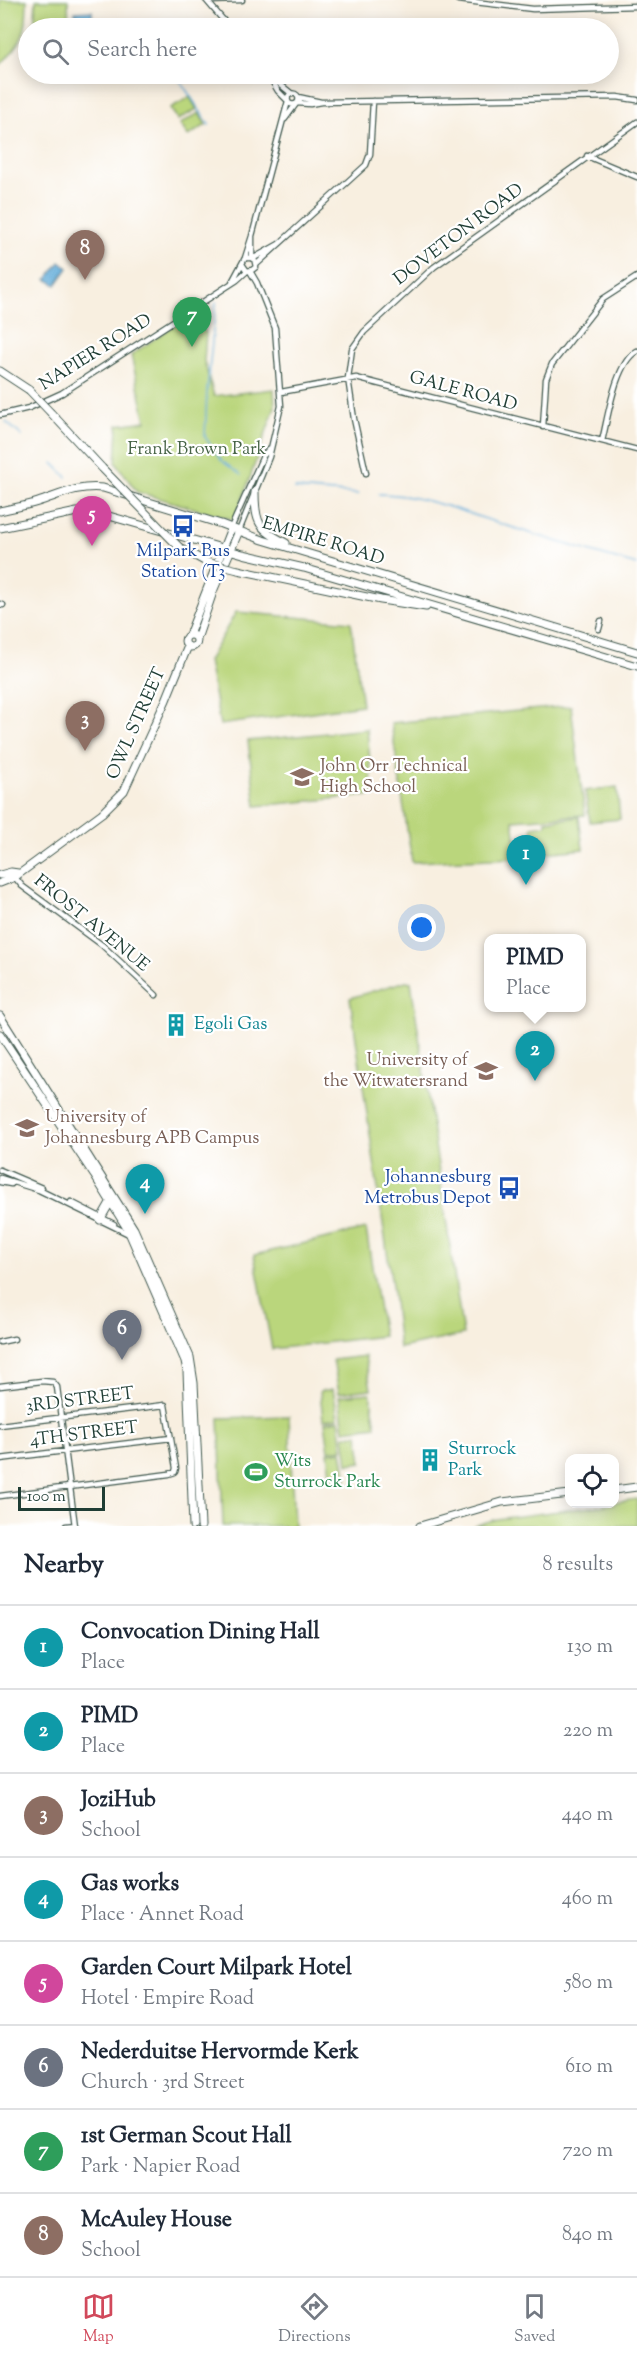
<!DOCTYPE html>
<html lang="en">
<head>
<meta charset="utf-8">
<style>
	:root { --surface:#fff; --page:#f6f6f7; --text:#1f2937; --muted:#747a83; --line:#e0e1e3; --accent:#d1495b }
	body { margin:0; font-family:"Sorts Mill Goudy",serif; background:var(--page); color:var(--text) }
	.controls { position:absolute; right:18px; bottom:18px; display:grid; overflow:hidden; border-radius:12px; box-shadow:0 3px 15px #0003 }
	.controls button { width:54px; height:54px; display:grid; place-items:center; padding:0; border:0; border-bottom:2px solid var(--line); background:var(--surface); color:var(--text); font:30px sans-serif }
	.scale { position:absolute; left:18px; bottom:15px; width:87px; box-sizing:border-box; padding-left:6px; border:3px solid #1f3d34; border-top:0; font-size:16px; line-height:21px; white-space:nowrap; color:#1f3d34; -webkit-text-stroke:4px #fff; paint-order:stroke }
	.you { position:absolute; left:422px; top:928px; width:21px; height:21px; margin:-15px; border:4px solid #fff; border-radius:50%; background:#1a73e8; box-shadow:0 0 0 9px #1a73e833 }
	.badge { display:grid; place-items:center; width:39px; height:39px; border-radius:50%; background:var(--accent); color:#fff; font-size:20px; font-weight:700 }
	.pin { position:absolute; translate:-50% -50px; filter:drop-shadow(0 2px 3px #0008) }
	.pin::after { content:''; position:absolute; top:32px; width:21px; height:18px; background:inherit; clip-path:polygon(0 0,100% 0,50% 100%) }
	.popup { position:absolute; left:484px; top:934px; width:102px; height:78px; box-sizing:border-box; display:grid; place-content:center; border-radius:12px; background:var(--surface); filter:drop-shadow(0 2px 4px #0005); font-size:20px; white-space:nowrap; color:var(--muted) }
	.popup b { font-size:22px; color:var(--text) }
	.popup::after { content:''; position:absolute; left:50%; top:100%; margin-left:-12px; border:12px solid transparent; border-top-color:var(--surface) }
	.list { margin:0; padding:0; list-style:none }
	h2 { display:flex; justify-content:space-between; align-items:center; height:78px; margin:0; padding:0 24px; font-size:26px }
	h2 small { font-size:20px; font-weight:400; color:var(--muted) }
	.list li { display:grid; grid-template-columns:39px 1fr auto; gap:18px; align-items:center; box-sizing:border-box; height:84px; padding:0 24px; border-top:2px solid var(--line) }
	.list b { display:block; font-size:22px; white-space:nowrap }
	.list p { margin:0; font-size:20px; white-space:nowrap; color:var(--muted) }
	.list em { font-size:20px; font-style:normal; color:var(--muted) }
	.icon { flex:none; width:33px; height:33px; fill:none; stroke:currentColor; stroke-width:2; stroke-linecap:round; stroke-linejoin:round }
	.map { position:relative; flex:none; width:637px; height:1526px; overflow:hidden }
	.search { position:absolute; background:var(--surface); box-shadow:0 3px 15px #0003; left:18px; right:18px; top:18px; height:66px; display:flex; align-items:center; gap:15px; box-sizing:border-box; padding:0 21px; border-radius:33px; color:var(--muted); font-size:22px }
	.sheet { height:750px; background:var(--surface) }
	nav { display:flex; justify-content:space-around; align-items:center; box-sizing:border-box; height:84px; border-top:2px solid var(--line); background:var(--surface); font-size:16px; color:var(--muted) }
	nav a { display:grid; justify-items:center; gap:3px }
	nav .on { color:var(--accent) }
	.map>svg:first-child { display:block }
	.green { fill:#bad67c; stroke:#6c8a58; stroke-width:1.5 }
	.water { fill:#5faad8; stroke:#3f7486; stroke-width:1.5 }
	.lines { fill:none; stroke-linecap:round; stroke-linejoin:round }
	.stream { stroke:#5faad8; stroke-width:1.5 }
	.street-casing { stroke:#40584e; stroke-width:7 }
	.secondary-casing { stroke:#40584e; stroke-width:9 }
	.street { stroke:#fff; stroke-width:4.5 }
	.secondary { stroke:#fff; stroke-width:7 }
	.secondary-bridge-casing { stroke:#40584e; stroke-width:9; stroke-linecap:butt }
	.secondary-bridge { stroke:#fff; stroke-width:7 }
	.labels { text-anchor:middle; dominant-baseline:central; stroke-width:4.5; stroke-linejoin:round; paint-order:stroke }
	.street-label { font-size:18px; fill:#1f3d34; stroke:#fff }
	.park-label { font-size:18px; fill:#466346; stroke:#fff }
	.transit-label { font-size:18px; fill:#164399; stroke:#fff }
	.education-label { font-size:18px; fill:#785e54; stroke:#fff; text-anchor:start }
	.culture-label { font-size:18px; fill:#0d838f; stroke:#fff; text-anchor:start }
	.leisure-label { font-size:18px; fill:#27864d; stroke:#fff; text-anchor:start }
</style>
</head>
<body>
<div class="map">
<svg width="637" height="1526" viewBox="0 0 637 1526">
	<rect width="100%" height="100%" fill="#fff"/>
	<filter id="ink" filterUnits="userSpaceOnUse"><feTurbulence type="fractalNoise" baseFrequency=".0167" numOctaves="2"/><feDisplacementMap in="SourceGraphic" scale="12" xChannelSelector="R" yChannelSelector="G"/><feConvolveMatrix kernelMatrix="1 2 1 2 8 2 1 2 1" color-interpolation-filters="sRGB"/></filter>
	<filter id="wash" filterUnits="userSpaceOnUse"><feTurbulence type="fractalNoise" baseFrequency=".008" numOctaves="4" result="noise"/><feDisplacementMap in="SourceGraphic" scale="24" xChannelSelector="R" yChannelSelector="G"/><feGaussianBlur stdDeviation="1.35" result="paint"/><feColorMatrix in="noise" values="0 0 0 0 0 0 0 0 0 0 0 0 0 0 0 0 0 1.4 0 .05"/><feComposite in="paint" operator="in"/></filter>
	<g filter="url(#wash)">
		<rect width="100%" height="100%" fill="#f8efe0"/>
		<path class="green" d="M0 0H27C26 36 25 39 0 65Z
			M36 0H68L69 28H34Z
			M190 97 197 109 178 120 170 108Z
			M199 113 206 125 188 136 180 124Z
			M193 313 206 333 204 361 214 396 274 389 275 407 235 520 137 492 116 463 118 425 146 421 131 355Z
			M236 612 351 622 362 705 220 725 208 661Z
			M571 706 585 815 513 820 518 858 412 862 391 723Z
			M367 729 373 795 256 806 248 741Z
			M617 787 620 819 590 822 585 791Z
			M579 817 583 849 535 854 532 827 546 825V821Z
			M406 981 411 982 463 1335 399 1348 393 1292 350 998Z
			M366 1229 383 1336 272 1349 254 1255Z
			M365 1356 371 1389 339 1393 333 1360Z
			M333 1389 338 1418 323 1420 320 1391Z
			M370 1393 376 1426 344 1430 339 1396Z
			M289 1416 294 1526H223L219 1418Z
			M339 1420 343 1449 329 1451 325 1422Z
			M358 1434 362 1462 348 1464 344 1436Z
			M342 1451 347 1479 332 1481 328 1453Z
			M637 1499V1526H473L497 1519 614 1504 615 1502Z"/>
		<path class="water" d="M92 11 93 28H76L75 12Z
			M60 262 68 268 56 285 47 279Z"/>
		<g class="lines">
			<path class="stream" d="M176 74 209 125
				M216 302 207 391 205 437 222 461 241 475
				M6 422 22 436
				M53 463 67 477
				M295 489 358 494
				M379 494C418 494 458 510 495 522 542 537 589 552 637 565"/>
		</g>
	</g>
	<g filter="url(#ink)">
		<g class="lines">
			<g class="street-casing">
				<path id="street" d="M206 0 230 28
					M458 0 533 9 637 6
					M207 1 242 0
					M268 74 278 91 287 100
					M271 77 292 94
					M287.5 99a5.5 5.5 0 1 1 11 0a5.5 5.5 0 1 1-11 0Z
					M298 97 321 102 617 97 637 100
					M297 103 310 104 321 102
					M285 119 296 104
					M587 156 637 177
					M252 257V236
					M254 258 279 244
					M242 264 247 271 252 270 256 267 254 258H245
					M257 264 366 165 370 154 373 101
					M232 282 245 258 252 236 288 101
					M281 392 356 378 637 450
					M0 415 29 408 62 393 237 280 247 271
					M543 427 546 379 552 364 603 299 637 277
					M602 441C608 418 615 363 637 351
					M366 473 354 419 348 378 352 349 364 332 434 267 637 122
					M231 528 263 456 269 449
					M239 531 269 457 281 406 275 328 257 283 250 271
					M0 604 3 605
					M599 629 601 621
					M14 876 22 886 102 945 156 995
					M0 1170 42 1188
					M0 1178 39 1190 129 1234
					M0 1182 11 1184
					M71 1202 114 1224
					M0 1342 14 1339
					M0 1386 42 1381 53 1382 57 1387 75 1526
					M0 1425 165 1405 176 1468 175 1472 169 1474 0 1496
					M0 1459 171 1438
					M66 1526 75 1525"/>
			</g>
			<g class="secondary-casing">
				<path id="secondary" d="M0 371 29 390
					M51 413 102 468
					M255 492C255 524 259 529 286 543
					M0 511C13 508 25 506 38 502 60 495 78 485 103 488L221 524 263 540 637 652
					M0 528 77 512H95L243 554 304 568 637 666
					M179 547 206 562
					M238 570 381 600 426 607
					M185 641a6 6 0 1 1 12 0a6 6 0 1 1-12 0Z
					M189 635 231 528
					M197 639 214 589 239 531
					M0 875 11 872 18 873
					M0 883 15 877 102 813 124 791 166 700 188 646
					M0 1016 134 1229 190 1357 194 1383 201 1526
					M0 1034 94 1175 128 1230 185 1361 187 1371 193 1526
					M100 1220 111 1201
					M614 1490 637 1487
					M420 1526 502 1502 570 1494"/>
			</g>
			<use href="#street" class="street"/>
			<use href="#secondary" class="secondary"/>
			<g class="secondary-bridge-casing">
				<path id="secondary-bridge" d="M29 390 51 413
					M102 468 179 547
					M206 562 238 570"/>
			</g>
			<use href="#secondary-bridge" class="secondary-bridge"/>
		</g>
	</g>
	<defs>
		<g id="bus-bare" transform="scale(1.8)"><path d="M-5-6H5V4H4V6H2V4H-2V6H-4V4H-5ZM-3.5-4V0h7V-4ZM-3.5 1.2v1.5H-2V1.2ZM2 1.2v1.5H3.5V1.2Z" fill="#1a4fb4" stroke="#fff" stroke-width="2.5" paint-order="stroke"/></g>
		<g id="school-bare" transform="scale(1.8)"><path d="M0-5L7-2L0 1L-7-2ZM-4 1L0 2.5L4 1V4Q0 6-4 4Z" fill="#8d6e63" stroke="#fff" stroke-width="2.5" paint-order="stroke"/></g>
		<g id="building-bare" transform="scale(1.8)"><path d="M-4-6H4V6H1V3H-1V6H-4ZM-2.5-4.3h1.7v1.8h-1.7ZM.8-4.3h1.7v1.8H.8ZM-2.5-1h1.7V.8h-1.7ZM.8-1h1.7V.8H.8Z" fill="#0f9aa8" stroke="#fff" stroke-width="2.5" paint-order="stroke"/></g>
		<g id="university-bare" transform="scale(1.8)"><path d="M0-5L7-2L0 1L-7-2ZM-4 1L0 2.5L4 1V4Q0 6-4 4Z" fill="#8d6e63" stroke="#fff" stroke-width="2.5" paint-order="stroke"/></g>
		<g id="stadium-bare" transform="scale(1.8)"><path d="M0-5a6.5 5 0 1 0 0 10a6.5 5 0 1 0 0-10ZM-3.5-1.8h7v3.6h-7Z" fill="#2e9e5b" stroke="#fff" stroke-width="2.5" paint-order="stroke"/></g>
	</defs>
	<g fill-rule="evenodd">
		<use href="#bus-bare" x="183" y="526"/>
		<use href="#school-bare" x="302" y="777"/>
		<use href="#building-bare" x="176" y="1025"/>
		<use href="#university-bare" x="486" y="1071"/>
		<use href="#university-bare" x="27" y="1128"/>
		<use href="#bus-bare" x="509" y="1188"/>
		<use href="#building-bare" x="430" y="1460"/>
		<use href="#stadium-bare" x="256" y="1472"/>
	</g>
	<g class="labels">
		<g class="street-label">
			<text transform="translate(459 235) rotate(-37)">DOVETON ROAD</text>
			<text transform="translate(96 353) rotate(-32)">NAPIER ROAD</text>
			<text transform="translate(463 392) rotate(15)">GALE ROAD</text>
			<text transform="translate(323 542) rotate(17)">EMPIRE ROAD</text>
			<text transform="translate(137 724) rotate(-66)">OWL STREET</text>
			<text transform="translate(91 924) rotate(39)">FROST AVENUE</text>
			<text transform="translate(80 1401) rotate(-7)">3RD STREET</text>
			<text transform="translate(84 1435) rotate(-7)">4TH STREET</text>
		</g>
		<g class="park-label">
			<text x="197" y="450">Frank Brown Park</text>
		</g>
		<g class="transit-label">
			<text x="183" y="552">Milpark Bus<tspan x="183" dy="21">Station (T3</tspan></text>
			<text x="491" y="1178" text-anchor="end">Johannesburg<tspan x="491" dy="21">Metrobus Depot</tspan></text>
		</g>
		<g class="education-label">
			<text x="320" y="767">John Orr Technical<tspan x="320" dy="21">High School</tspan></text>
			<text x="468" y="1061" text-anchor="end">University of<tspan x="468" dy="21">the Witwatersrand</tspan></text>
			<text x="45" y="1118">University of<tspan x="45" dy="21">Johannesburg APB Campus</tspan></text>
		</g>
		<g class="culture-label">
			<text x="194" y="1025">Egoli Gas</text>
			<text x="448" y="1450">Sturrock<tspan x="448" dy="21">Park</tspan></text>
		</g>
		<g class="leisure-label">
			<text x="274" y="1462">Wits<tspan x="274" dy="21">Sturrock Park</tspan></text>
		</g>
	</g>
</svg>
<div class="controls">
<button><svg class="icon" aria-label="locate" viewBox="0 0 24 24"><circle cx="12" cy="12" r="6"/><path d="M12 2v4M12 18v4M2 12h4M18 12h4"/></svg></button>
</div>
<div class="scale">100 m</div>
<div class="you"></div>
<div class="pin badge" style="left:526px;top:885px;background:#0f9aa8">1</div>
<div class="pin badge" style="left:535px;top:1081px;background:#0f9aa8">2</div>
<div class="popup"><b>PIMD</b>Place</div>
<div class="pin badge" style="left:85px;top:751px;background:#8d6e63">3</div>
<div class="pin badge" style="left:145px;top:1214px;background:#0f9aa8">4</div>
<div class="pin badge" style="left:92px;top:546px;background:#d1479c">5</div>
<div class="pin badge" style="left:122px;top:1360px;background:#6b7280">6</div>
<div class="pin badge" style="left:192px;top:347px;background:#2e9e5b">7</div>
<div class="pin badge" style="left:85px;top:280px;background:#8d6e63">8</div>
<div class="search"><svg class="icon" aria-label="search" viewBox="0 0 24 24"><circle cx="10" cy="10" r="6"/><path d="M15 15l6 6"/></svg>Search here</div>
</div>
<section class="sheet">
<h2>Nearby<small>8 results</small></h2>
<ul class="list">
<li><span class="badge" style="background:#0f9aa8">1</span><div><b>Convocation Dining Hall</b><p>Place</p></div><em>130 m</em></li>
<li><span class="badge" style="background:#0f9aa8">2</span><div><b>PIMD</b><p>Place</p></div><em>220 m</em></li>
<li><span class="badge" style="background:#8d6e63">3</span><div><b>JoziHub</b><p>School</p></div><em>440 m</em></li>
<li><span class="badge" style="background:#0f9aa8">4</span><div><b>Gas works</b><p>Place · Annet Road</p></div><em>460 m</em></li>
<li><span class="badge" style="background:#d1479c">5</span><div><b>Garden Court Milpark Hotel</b><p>Hotel · Empire Road</p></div><em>580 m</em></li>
<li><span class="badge" style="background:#6b7280">6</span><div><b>Nederduitse Hervormde Kerk</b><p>Church · 3rd Street</p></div><em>610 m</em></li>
<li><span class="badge" style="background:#2e9e5b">7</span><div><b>1st German Scout Hall</b><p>Park · Napier Road</p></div><em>720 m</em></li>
<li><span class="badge" style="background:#8d6e63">8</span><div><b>McAuley House</b><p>School</p></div><em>840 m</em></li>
</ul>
</section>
<nav>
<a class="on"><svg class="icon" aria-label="map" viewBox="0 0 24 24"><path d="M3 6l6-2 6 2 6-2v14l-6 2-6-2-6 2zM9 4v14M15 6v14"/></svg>Map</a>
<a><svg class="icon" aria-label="directions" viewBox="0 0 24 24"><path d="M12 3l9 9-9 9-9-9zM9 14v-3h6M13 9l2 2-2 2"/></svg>Directions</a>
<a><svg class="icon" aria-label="saved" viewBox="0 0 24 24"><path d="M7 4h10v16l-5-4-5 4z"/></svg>Saved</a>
</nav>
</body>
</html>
